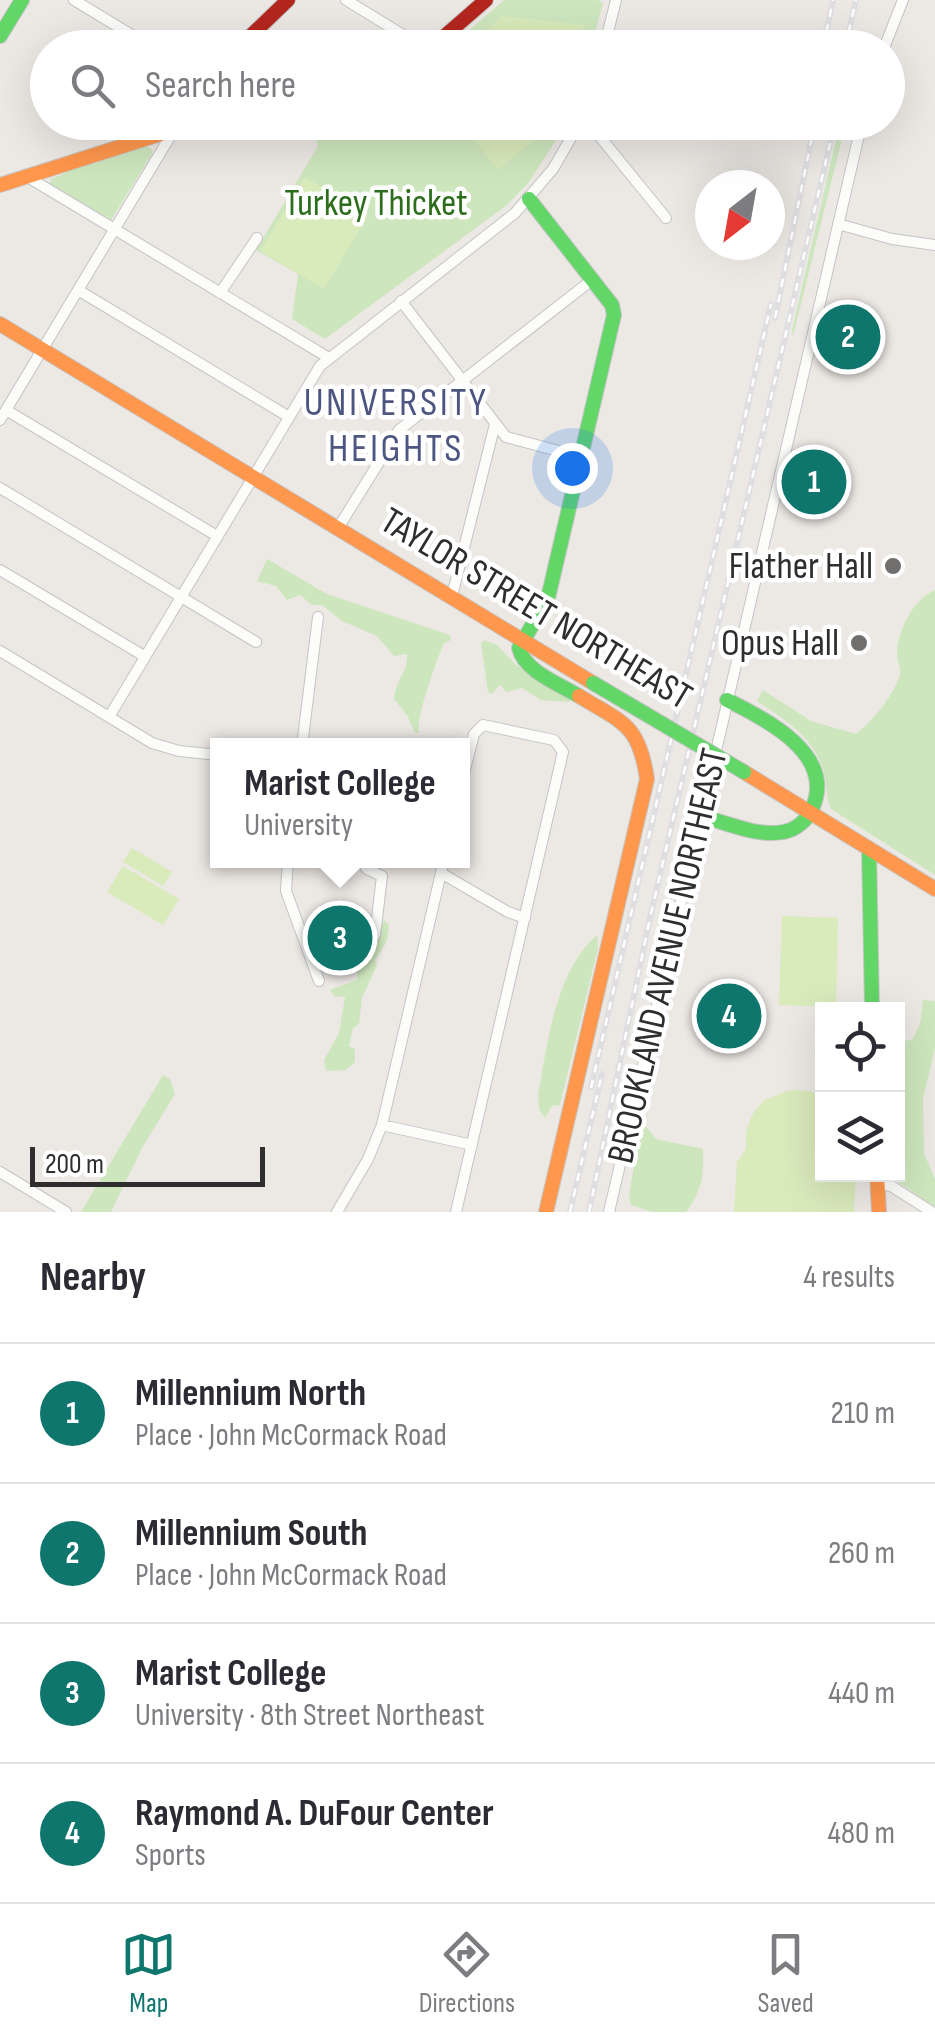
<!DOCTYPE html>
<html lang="en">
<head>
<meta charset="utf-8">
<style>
	:root { --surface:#fff; --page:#f2f2f3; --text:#2b2b33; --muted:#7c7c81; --line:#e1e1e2; --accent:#0f766e }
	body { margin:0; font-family:"Sofia Sans Condensed",sans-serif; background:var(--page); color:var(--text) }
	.controls { position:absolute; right:30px; bottom:30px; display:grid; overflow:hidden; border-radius:0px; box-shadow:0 10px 40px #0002 }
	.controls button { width:90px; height:90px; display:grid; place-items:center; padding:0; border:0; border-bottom:2px solid var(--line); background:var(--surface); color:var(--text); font:50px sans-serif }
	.compass { position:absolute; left:695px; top:170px; width:90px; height:90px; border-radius:50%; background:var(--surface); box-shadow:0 10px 40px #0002; rotate:211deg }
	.scale { position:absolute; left:30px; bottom:25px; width:235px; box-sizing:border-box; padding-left:10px; border:5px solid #2e2e2e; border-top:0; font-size:28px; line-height:35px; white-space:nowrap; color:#2e2e2e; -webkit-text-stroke:8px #fff; paint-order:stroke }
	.you { position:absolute; left:572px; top:468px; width:35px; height:35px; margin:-25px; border:8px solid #fff; border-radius:50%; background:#1a73e8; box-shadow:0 0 0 15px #1a73e833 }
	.badge { display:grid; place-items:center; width:65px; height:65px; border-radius:50%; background:var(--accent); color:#fff; font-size:32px; font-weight:700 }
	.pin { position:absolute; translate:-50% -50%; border:5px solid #fff; box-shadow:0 2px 10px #0006 }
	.popup { position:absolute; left:210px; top:738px; width:260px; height:130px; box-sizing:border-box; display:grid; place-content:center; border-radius:0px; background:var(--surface); filter:drop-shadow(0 2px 8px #0005); font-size:32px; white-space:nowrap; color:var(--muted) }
	.popup b { font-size:38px; color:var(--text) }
	.popup::after { content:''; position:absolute; left:50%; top:100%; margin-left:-20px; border:20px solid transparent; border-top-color:var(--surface) }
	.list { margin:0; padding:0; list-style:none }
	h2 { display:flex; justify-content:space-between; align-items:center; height:130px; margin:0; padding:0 40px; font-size:42px }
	h2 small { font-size:32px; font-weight:400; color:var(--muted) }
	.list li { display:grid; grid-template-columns:65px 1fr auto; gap:30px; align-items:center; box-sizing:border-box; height:140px; padding:0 40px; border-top:2px solid var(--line) }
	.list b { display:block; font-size:38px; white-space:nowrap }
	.list p { margin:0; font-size:32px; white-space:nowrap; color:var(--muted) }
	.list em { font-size:32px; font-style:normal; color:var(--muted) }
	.icon { flex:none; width:55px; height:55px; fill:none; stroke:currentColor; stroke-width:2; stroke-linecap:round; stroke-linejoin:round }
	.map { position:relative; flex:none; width:935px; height:1212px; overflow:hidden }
	.search { position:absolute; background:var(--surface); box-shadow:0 10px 40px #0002; left:30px; right:30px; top:30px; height:110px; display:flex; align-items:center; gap:25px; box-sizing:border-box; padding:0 35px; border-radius:55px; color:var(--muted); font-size:38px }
	.sheet { height:690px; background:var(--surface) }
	nav { display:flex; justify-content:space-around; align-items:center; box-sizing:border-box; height:140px; border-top:2px solid var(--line); background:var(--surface); font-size:28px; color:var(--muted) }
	nav a { display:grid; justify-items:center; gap:5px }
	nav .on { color:var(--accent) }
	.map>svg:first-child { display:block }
	.green { fill:#cee6be }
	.pitch { fill:#d9eabb }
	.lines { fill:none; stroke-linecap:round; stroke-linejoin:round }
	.street-casing { stroke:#c5c4c5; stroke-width:12 }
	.fast-casing { stroke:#c5c4c5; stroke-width:16 }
	.slow-casing { stroke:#c5c4c5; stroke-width:16 }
	.jam-casing { stroke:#c5c4c5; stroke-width:16 }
	.street { stroke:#fcfcfb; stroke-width:10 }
	.fast { stroke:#63d668; stroke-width:14 }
	.slow { stroke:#ff974d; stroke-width:14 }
	.jam { stroke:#b3261e; stroke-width:14 }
	.rail-casing { stroke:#dfdfe1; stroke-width:6 }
	.rail { stroke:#fff; stroke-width:2.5; stroke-dasharray:8; stroke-linecap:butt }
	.fast-bridge-casing { stroke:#c5c4c5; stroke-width:16; stroke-linecap:butt }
	.fast-bridge { stroke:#63d668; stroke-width:14 }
	.poi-dot { fill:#706f6e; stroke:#fff; stroke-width:4 }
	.labels { text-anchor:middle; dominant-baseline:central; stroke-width:9; stroke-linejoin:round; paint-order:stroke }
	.park-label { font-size:38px; fill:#2c6e1b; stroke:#fff }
	.poi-label { font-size:38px; fill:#2e2e2e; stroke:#fff; text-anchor:end }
	.street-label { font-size:38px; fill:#2e2e2e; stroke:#fff }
	.neighbourhood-label { font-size:40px; letter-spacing:2.5px; fill:#4d5680; stroke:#fff }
</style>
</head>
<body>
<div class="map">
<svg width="935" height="1212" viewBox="0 0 935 1212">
	<rect width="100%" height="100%" fill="#ece8e4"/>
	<path class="green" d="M504 0H598L603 3 591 47 449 48Z
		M311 123H567L529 182 507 205 325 339 292 319 298 274 256 250 318 146Z
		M840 123H846L793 336 792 330Z
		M146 146 152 149V154L111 220 50 184 51 179 86 164Z
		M267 559 327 594 450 635 451 640 444 643C436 662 416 716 419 733H415L407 715 394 699C395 682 409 669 407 654L394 656 377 636 342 621 322 605H312L300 595 287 600 276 586 257 581Z
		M935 590V875L831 809C826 797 827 783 823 769 812 736 785 720 757 701L763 690 811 721 856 734C873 721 891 698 899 678 902 669 898 663 897 655 897 631 913 599 935 590Z
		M484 640 497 645 516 665 572 697 569 702 541 700 522 688 507 692 500 685 492 694 488 692 481 643Z
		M384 920 389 925 387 941 375 960 377 965 362 998 359 1024 353 1028 349 1046 355 1049V1062L346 1070 326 1071 324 1060 339 1033 345 997 334 996 330 990 357 980V968L368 956 373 942 378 939Z
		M597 935 598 948 560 1105 552 1106 545 1118 539 1109 538 1095C548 1042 555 972 597 935Z
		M923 1000 935 1001V1048L923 1099 924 1154 935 1179V1207L889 1176 898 1174V1041L912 1040 920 1024Z
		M163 1075 170 1079 175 1094 142 1148 111 1212H81Z
		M644 1124 656 1139 703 1149C704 1175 702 1191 686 1212H652L631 1205 629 1195 639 1136Z"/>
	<path class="pitch" d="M502 16 585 25 581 47H467Z
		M460 123H554L498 170Z
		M305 177 368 215 324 289 260 251Z
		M132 848 172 872 163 886 123 862Z
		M123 866 179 899 163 925 107 892Z
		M782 916 838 918 836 1007 779 1005Z
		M789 1090 811 1091 822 1097V1174L856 1175 854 1212H734L737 1162 746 1149V1133L752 1115 763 1101Z"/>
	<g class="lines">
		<g class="street-casing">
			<path id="street" d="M74 0 153 48
				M346 0 408 38 417 48
				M604 48 616 0
				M884 48 903 0
				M588 122 666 218
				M26 176 329 358
				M838 224 892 239 935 245
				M78 290 289 417
				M220 293 257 238
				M401 301 506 437 581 457
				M6 410 217 536
				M0 420 174 130
				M0 488 256 642
				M338 528 399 430 592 280
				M0 570 144 656
				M452 596 495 424
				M0 651 152 743 179 751 218 755
				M109 717 320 366 515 213 553 169 580 122
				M302 746 318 617
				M288 860 286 891 319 981
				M360 860 367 869 382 876 375 935
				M441 873 508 912 525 918
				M382 1125 472 1145
				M0 1172 66 1212
				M878 1184 891 1186 932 1212
				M337 1212 368 1159 382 1125 444 860
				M456 1212 563 752 554 740 483 725 474 734 462 781
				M609 1212 862 122"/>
		</g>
		<g class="fast-casing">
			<path id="fast" d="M0 36 22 0
				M529 199 612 305 614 315 548 598 519 648C524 671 559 684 579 696
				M700 816C726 822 756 837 783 832 796 830 807 820 812 809 837 755 766 719 727 700
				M869 849 872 1009"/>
		</g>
		<g class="slow-casing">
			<path id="slow" d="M0 185 198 122
				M0 324 593 683
				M744 772 935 889
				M877 1174 879 1212
				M546 1212 647 779C639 724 623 723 579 696"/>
		</g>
		<g class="jam-casing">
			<path id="jam" d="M238 48 288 0
				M431 48 486 0"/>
		</g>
		<use href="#street" class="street"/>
		<use href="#fast" class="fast"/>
		<use href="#slow" class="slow"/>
		<use href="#jam" class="jam"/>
		<g class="rail-casing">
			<path id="rail" d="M823 48 833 0
				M845 48 856 0
				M775 318 815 122
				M591 1088 771 304
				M570 1212 602 1074
				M589 1212 650 918 835 122"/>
		</g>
		<use href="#rail" class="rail"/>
		<g class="fast-bridge-casing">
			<path id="fast-bridge" d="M593 683 744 772"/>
		</g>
		<use href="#fast-bridge" class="fast-bridge"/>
	</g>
	<g class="poi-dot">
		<circle cx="893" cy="566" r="10"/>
		<circle cx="859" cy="643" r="10"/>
	</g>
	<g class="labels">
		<g class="park-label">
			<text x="376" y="203">Turkey Thicket</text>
		</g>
		<g class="poi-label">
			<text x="873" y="566">Flather Hall</text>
			<text x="839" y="643">Opus Hall</text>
		</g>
		<g class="street-label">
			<text transform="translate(536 609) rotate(31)">TAYLOR STREET NORTHEAST</text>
			<text transform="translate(668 956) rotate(-77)">BROOKLAND AVENUE NORTHEAST</text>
		</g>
		<g class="neighbourhood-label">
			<text x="396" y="403">UNIVERSITY<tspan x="396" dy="46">HEIGHTS</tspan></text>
		</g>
	</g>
</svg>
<div class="controls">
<button><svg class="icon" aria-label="locate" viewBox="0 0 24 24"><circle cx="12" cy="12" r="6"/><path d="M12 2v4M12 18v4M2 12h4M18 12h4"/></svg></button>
<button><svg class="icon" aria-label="layers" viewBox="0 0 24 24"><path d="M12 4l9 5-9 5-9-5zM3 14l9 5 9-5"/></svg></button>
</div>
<svg class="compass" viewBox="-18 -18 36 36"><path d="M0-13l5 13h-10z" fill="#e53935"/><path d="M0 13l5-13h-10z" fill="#7c7c81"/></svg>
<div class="scale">200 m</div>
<div class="you"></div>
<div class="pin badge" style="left:814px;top:482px">1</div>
<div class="pin badge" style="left:848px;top:337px">2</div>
<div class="pin badge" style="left:340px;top:938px">3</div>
<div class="popup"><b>Marist College</b>University</div>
<div class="pin badge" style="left:729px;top:1016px">4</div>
<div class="search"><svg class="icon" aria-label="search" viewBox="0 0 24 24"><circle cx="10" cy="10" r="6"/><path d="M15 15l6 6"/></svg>Search here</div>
</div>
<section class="sheet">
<h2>Nearby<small>4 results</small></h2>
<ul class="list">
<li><span class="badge">1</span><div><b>Millennium North</b><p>Place · John McCormack Road</p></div><em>210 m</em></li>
<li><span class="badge">2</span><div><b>Millennium South</b><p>Place · John McCormack Road</p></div><em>260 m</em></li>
<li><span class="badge">3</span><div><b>Marist College</b><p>University · 8th Street Northeast</p></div><em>440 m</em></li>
<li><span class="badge">4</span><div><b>Raymond A. DuFour Center</b><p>Sports</p></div><em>480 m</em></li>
</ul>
</section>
<nav>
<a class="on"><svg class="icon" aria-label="map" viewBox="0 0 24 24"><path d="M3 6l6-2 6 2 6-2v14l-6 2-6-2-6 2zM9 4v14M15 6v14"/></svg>Map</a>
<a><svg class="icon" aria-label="directions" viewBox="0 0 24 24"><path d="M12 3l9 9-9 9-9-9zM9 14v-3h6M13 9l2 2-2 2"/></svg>Directions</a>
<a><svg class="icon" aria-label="saved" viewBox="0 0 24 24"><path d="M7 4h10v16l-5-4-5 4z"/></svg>Saved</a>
</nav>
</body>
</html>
